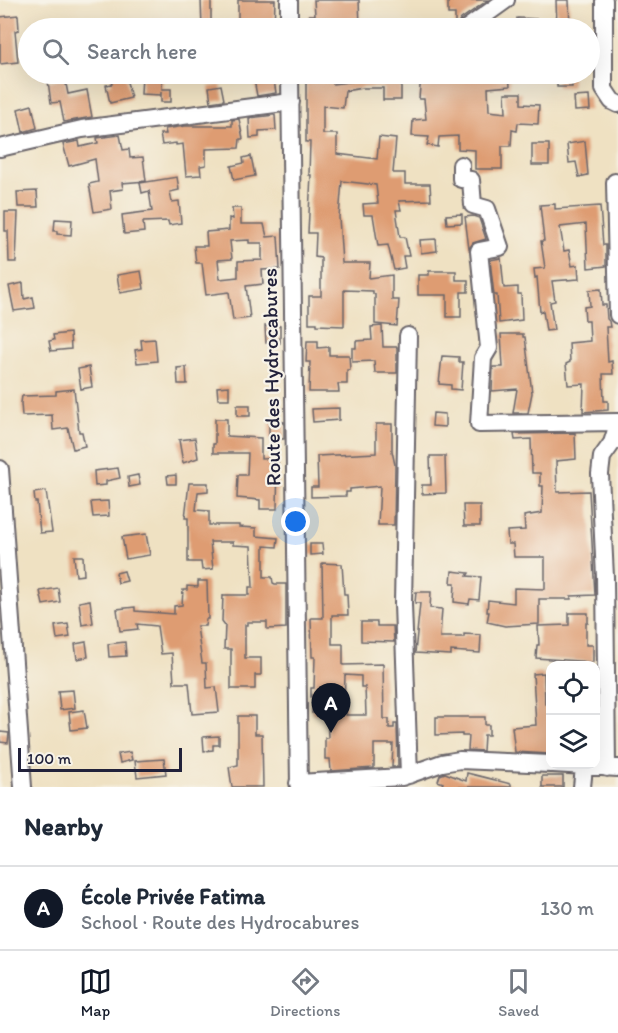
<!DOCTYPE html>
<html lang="en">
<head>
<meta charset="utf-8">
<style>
	:root { --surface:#fff; --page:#f2f2f3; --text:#1f2937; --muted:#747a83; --line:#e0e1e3; --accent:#111827 }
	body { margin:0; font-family:Itim,sans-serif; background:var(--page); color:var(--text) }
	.controls { position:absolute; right:18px; bottom:18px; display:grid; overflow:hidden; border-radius:12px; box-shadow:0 6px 24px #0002 }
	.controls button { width:54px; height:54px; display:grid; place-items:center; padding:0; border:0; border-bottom:2px solid var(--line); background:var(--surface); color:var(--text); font:30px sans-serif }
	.scale { position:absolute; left:18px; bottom:15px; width:164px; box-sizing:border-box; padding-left:6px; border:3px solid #22223b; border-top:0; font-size:16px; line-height:21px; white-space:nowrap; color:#22223b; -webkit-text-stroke:4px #f7f3e8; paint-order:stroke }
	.you { position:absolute; left:296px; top:522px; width:21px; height:21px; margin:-15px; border:4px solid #fff; border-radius:50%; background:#1a73e8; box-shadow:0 0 0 9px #1a73e833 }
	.badge { display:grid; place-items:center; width:39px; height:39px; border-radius:50%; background:var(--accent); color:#fff; font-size:20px; font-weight:700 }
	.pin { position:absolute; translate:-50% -50px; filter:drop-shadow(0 2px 3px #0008) }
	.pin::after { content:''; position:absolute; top:32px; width:21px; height:18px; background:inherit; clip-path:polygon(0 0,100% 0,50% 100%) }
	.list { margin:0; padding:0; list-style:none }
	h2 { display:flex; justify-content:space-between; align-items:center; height:78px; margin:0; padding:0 24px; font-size:26px }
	h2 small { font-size:20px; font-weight:400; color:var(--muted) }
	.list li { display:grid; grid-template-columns:39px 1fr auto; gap:18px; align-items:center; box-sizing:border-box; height:84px; padding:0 24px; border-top:2px solid var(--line) }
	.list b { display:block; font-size:22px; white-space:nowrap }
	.list p { margin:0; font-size:20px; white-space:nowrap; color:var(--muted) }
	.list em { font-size:20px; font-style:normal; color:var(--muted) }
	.icon { flex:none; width:33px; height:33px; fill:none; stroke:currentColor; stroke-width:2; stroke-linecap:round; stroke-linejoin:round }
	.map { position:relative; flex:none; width:618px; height:787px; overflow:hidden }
	.search { position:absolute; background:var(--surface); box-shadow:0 6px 24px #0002; left:18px; right:18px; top:18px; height:66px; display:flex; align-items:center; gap:15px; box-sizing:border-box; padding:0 21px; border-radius:33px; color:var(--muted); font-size:22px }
	.sheet { height:162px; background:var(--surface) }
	nav { display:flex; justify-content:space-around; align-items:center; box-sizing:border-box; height:84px; border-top:2px solid var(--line); background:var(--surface); font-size:16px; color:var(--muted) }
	nav a { display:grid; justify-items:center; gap:3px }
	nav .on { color:var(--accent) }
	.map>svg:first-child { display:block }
	.building { fill:#de9c72; fill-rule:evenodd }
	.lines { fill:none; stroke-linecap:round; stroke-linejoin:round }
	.minor-casing { stroke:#6a656a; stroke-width:20 }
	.minor { stroke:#fff; stroke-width:16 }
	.labels { text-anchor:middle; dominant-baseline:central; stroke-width:4.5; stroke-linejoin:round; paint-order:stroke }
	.street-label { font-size:21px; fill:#22223b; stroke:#f7f3e8 }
</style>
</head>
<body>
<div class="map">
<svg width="618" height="787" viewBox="0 0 618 787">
	<rect width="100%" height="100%" fill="#f7f3e8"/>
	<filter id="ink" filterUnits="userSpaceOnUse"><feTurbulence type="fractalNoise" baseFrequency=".0167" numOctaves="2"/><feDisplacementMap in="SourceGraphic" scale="12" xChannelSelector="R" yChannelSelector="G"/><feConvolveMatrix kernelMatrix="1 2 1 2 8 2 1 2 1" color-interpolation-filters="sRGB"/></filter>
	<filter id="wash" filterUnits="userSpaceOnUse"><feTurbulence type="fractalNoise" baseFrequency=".008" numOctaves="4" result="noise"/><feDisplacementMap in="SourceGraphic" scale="24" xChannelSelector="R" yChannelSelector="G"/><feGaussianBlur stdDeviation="1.35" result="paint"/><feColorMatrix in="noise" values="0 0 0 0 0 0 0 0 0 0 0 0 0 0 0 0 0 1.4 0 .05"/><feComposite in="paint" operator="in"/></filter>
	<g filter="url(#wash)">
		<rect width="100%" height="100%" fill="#efe1c2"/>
		<g id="blocks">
			<path class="building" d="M201 0H211V28H202Z
				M238 0H275L274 28H238Z
				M314 0H359L360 27 314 28V24L310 25 309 15H315Z
				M448 0H488L461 19 457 25H455V14H448Z
				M556 0H569L570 28H557Z
				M18 15 19 30 15 31 18 62 0 64V17Z
				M517 18 539 19 538 28H516Z
				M110 74H125L131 98 110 103 106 85 112 84Z
				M142 74 163 75 162 89H171V102H161V92V95L141 94Z
				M253 74H273L276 93 257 96Z
				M371 74H399V84H401V100H383V88H363L345 91 343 108 323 106V134H337V154L377 159 379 137 396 139 393 173H405V184H430L431 200 399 201 401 210H396L400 237H405L409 256H403L405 268 394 270 388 245 378 246 373 215H364L363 204 378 203 376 185 342 181 339 217 342 263H370L369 278 392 275V300H399L397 326 375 324V294H373V291L344 290V326L317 325V323H309V296H321V258L315 257 316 233H308L311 175H309L310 142H306V79L333 77V84L363 80V78L371 77Z
				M421 74H509L510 86 488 88 489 111 506 113 505 93H521V104L539 105 538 124 518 123 517 131 512 130 511 146H502V169H475V150L458 149V136L439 137 438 147 427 145 429 137 412 136 413 120 426 119 424 99H419Z
				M557 75H572V87H557Z
				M65 79 68 94 87 90 92 117 64 122 60 102 51 103 48 81Z
				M221 85 224 100 211 102 209 87Z
				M589 96 590 110 575 111 574 97Z
				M32 105 37 128 23 132 18 109Z
				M275 115 276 130 259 131V137L250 138 249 118Z
				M239 119 243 139H240L239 148 206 149V165L200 166 201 175 186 176 183 144 176 145V143L162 145 160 134H166L165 129 185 126H232V120Z
				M120 135 123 150 129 149 130 158 143 157 146 181 122 183 123 189 110 191 112 209 94 212 89 184 98 182 95 159 69 166 63 144 79 141 80 147 98 143 97 138Z
				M585 141 588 175 579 177 576 162 569 163 567 144Z
				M532 144H549V165H532Z
				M251 156 255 176 234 180 231 166 244 163 243 158Z
				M177 177 179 190 170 192 172 202 179 201 181 223 169 225 168 221 143 222 144 232 124 234 122 215 152 211 149 191 142 193 140 183Z
				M37 191 38 207H18L17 192Z
				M555 204V209L600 206 603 245H606V266L588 268 586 224 560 227 564 251 569 250 572 266 578 265 579 279 552 281 555 301 550 302 554 330 546 331 543 311 540 312 537 277 535 278 534 269 545 268 541 241H544L540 205Z
				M232 208H241V224H264L267 237 278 236 280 269 262 270 263 284 246 286 250 318 233 320 229 292 206 295 202 263H196L194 246H207L206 232 229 230V218L233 219ZM249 240V243H262V260L238 261V277L220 279 218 260 232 259 230 241Z
				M5 212H18L16 262H9L8 231H5Z
				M462 214V223L447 224 446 215Z
				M473 216 479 218 486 239 473 243 469 249 465 217Z
				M55 219 72 220 71 235 57 234V231H54Z
				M436 239 437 251 421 253 420 240Z
				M501 258 504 288 518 287V294H521L522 320 499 323 497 295H494L490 260Z
				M141 271 144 289 120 293 117 275Z
				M429 271H456V280H468V292H461V317H447V295H418V275H429Z
				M23 283 24 299 33 297 35 308 14 311 9 286Z
				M601 289 602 305H606L607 319 609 321 610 327H606L608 362 612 361 613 374H603L604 401H608V410L583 412 584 384 568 385 566 364 570 362 569 343 590 341 589 321H585L584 307 590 306 589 290Z
				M265 326H280V343H266Z
				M382 326 383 347H397V373H375L374 361 352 362V348H356V341L372 340 371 327Z
				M70 333 71 349 51 351 49 341 54 340 53 335Z
				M501 334H523V337H525L532 393 528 413H513L517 389 492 391 493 367H503Z
				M155 339 157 361 137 363 135 350 142 349 141 340Z
				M307 341H318V348L329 347V355H349L350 370H347V384H338L339 392H309L310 362H306Z
				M442 356 459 357V362H463L461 390 451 389V385L439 384Z
				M89 367 92 387 81 389 78 369Z
				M186 367 187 384H178L177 368Z
				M229 386V399H218L217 387Z
				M74 389 79 432H82L85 446 73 449 68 428 53 430 52 415 22 416 21 403 22 396 56 395V391Z
				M237 405H250V416H237Z
				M339 408V420L313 422 312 409Z
				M433 413 445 414V427L432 426Z
				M215 419H227V436L261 438V459L278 458 277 509H260V500L237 498 238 475H247L248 453H213V444H215Z
				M269 422H284V439H269Z
				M376 424H392V451L395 465 394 525H378L380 486 350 489V492H346V496L311 497V487H318L317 456 376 453Z
				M575 433 576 459 556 461 557 492 589 491 595 595 571 596V599H539V624L505 626 487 622 489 612H487L488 600 514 603V588L545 589V557H514L513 544H508L507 531 525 530 524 516 542 513 543 486H540V473H532L531 439 515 440 514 434Z
				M195 438 198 458 183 463 179 440Z
				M430 456H445L446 493 422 494V485H431Z
				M118 468 120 478 106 481V485L95 486 94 471Z
				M138 475 140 485 129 487 128 477Z
				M176 475V484H168L167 476Z
				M189 483H208V491L198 492 196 510 209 511V525H239V527L256 528V536L278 538 277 547 264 546V577H272L273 583 275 584H286V628L267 629V622H247V625H245V658H261V675H255V689H231V649H224L225 625 222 621 223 595H249V587H253L251 546 233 545V542H210L213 569 202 570 201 562H188V518H185Z
				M46 491 52 532 40 533 37 502H35L34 493Z
				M108 501 109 516 93 517 91 502Z
				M463 505H480V526H464Z
				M146 534 150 555 126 559 122 537Z
				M310 544H322L323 554 310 555Z
				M74 556H83L84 575 76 576Z
				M322 563 342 564 344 594H347L348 615H332V644H343V665L383 664 384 719H389V728H394V724H397L398 767H392L393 744H374V768L331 771 330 759H325V738H328L327 713H312L313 697H311V688H314L315 657H312L311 618H323ZM345 675 361 676V687H365L366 715H346V705H344Z
				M124 571 127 581 118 583 116 573Z
				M452 571 469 573 467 576 481 577 479 600 470 599 469 604 454 602 455 583H451Z
				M198 581H207L208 619H206L205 626H197L202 663H206L207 688 216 687 219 712 192 714 189 683H174L172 653 161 654 157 626 137 624 138 629 120 631 117 609 135 607V611L174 614V606L182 605 183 590H187V586L198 587Z
				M58 588 60 602 43 605 40 591Z
				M416 592H431L430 608 442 609 440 637H464V634L481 635 480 653 451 651V655L415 653 420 603H415Z
				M90 600 93 623 82 625 79 602Z
				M569 613H588V623H586V645H593V662L536 658 537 645H539L538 626 569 625Z
				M361 622H377V626H393L394 642 361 641Z
				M68 624 70 637 57 639 55 626Z
				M86 642 88 657 77 659 75 644Z
				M125 642 126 656 109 657 108 644Z
				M544 673 545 704H550V754L515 752 512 727 536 725 533 674Z
				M73 690 75 708 60 710 58 691Z
				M84 710 87 728 71 730 69 712Z
				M238 716H255V734H262L263 787H232L229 767 238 765Z
				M436 717H485V725H489V735H484L483 751 468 750 469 736H462V734L436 735Z
				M0 732 9 733 8 743 0 742Z
				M219 736V745H213V750L204 751 203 737Z
				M130 752 132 760 120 763 118 754Z
				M164 759 166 774 137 777 135 761Z
				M445 773 466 781 467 773 511 784V787H441L443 783 438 781 440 775Z
				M542 776H563V787H542Z"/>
		</g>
	</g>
	<g filter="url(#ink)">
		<use href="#blocks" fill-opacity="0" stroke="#6a656a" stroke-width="1.5"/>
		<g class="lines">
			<g class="minor-casing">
				<path id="minor" d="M289 0V28
					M604 0V89L612 101 618 104
					M467 28 506 0
					M290 74 299 787
					M0 148 82 129 291 102
					M461 165V179L471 180 473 205 487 209 500 247 479 251 489 348 483 358 479 424 618 422
					M615 182 618 315
					M408 336 403 604 409 775
					M0 469 23 787
					M553 764 618 768
					M607 768 605 577 600 474 602 457 612 443 618 424
					M298 783 402 777 442 763 460 760 550 764
					M582 787 584 767"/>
			</g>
			<use href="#minor" class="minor"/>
		</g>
	</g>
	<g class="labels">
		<g class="street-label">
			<text transform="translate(271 377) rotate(-91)">Route des Hydrocabures</text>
		</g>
	</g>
</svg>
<div class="controls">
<button><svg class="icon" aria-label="locate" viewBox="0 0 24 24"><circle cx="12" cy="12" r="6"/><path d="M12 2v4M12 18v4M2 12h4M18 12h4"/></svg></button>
<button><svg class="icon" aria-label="layers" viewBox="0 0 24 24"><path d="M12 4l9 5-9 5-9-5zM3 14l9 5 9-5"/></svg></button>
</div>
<div class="scale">100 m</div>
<div class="you"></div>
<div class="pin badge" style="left:331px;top:733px">A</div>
<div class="search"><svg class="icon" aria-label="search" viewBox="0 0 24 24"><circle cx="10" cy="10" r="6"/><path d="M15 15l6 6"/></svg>Search here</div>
</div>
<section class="sheet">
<h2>Nearby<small></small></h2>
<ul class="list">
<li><span class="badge">A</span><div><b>École Privée Fatima</b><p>School · Route des Hydrocabures</p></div><em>130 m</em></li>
</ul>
</section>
<nav>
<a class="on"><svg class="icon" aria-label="map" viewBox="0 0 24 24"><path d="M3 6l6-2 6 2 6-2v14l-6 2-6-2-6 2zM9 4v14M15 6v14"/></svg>Map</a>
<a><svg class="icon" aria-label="directions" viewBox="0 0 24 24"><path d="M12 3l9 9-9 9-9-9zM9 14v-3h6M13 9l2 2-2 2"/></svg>Directions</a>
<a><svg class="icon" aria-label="saved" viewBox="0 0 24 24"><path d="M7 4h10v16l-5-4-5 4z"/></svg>Saved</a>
</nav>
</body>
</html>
